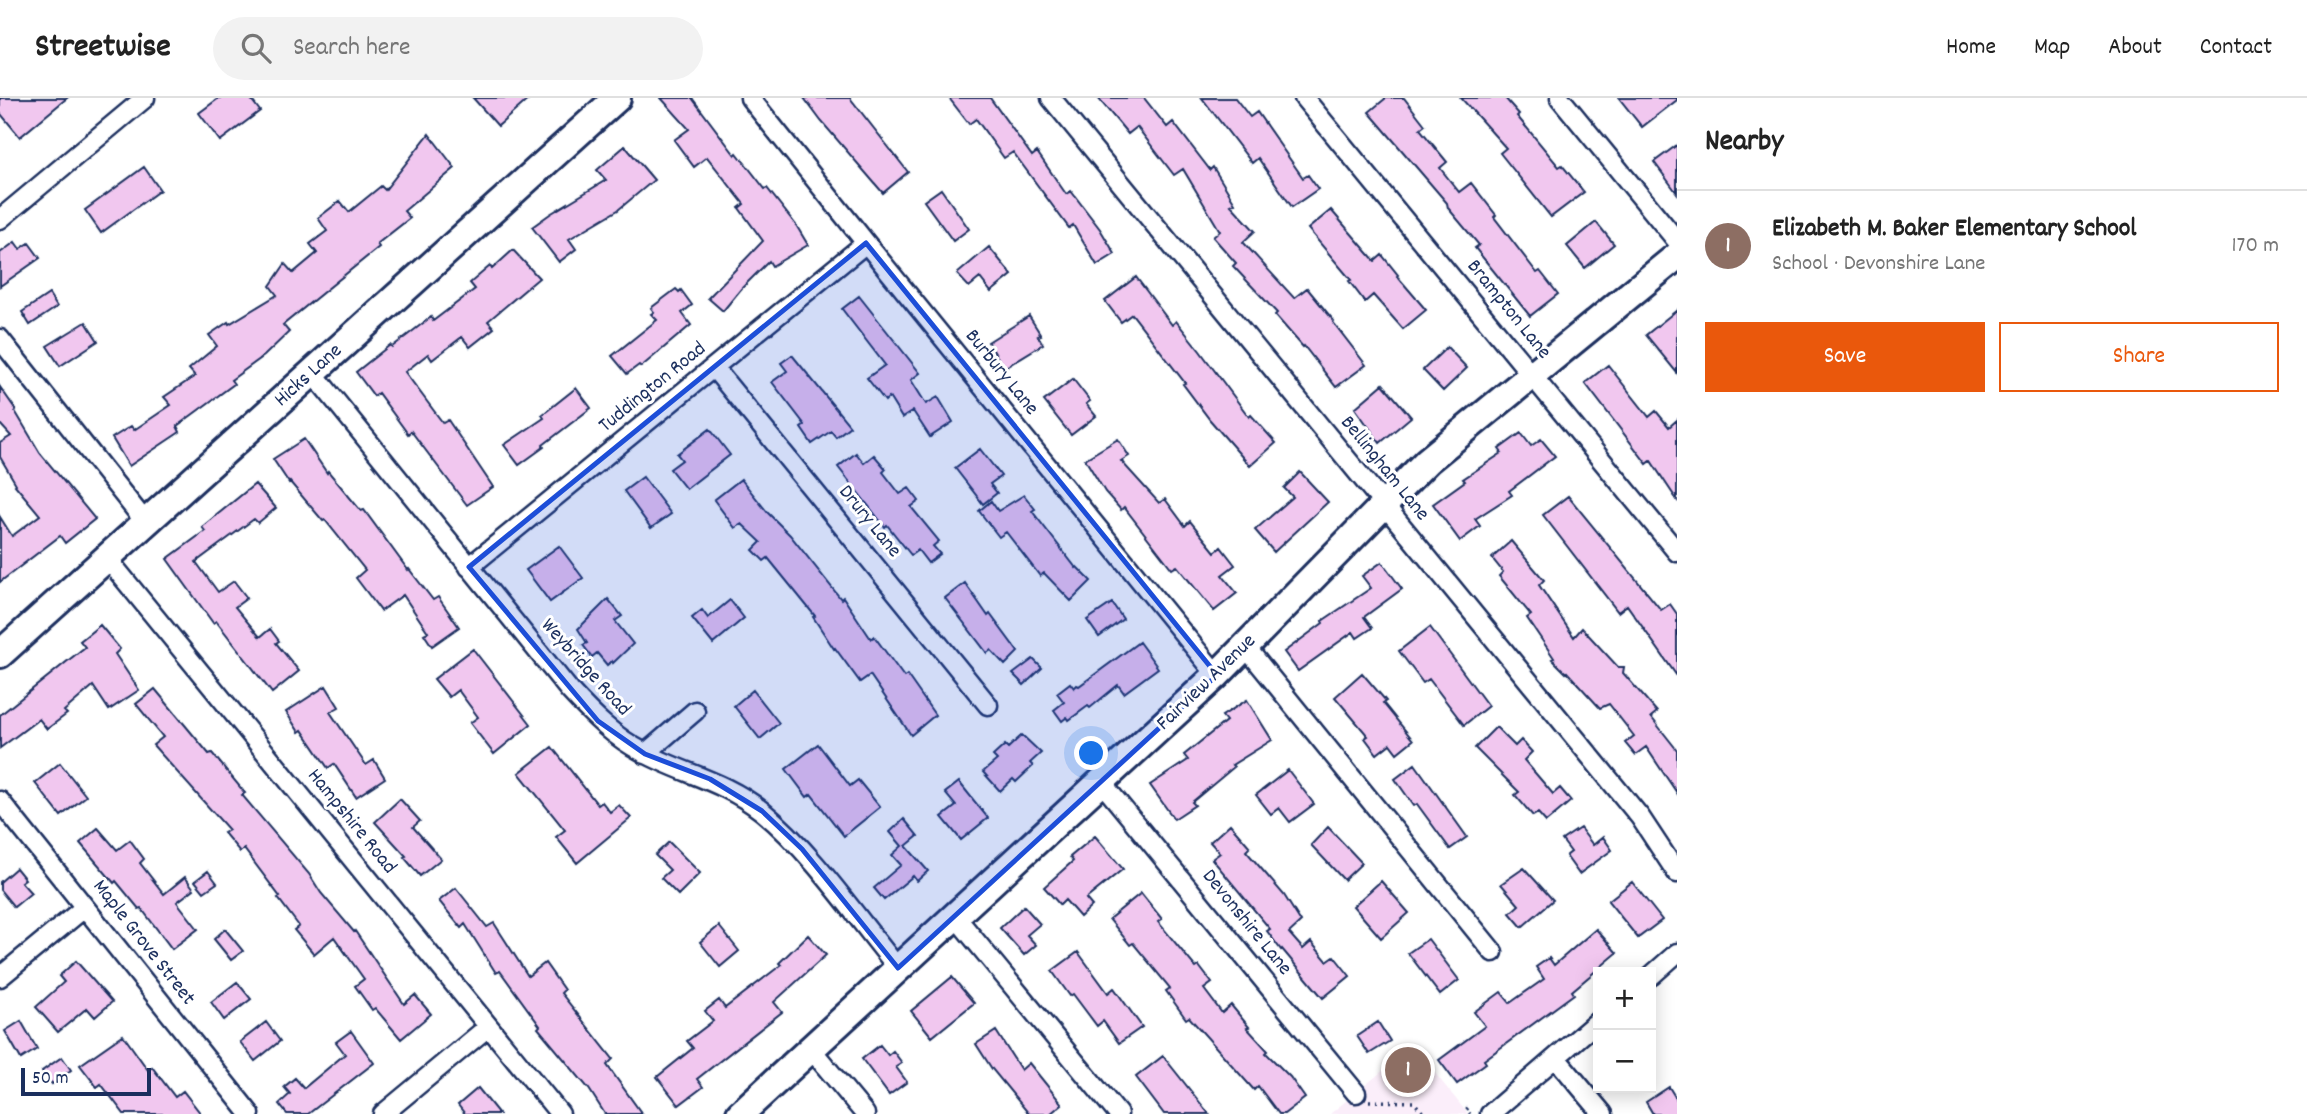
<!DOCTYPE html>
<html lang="en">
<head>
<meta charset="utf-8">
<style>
	:root { --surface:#fff; --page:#f2f2f2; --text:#222; --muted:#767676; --line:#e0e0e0; --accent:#ea580c }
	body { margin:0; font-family:Dekko,sans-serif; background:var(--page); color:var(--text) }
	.controls { position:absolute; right:21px; bottom:21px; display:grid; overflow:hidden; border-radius:0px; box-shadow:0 4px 18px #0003 }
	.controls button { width:63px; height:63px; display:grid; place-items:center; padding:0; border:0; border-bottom:2px solid var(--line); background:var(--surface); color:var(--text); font:35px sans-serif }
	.scale { position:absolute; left:21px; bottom:18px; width:130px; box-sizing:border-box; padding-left:7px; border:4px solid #1b2f5e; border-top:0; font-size:19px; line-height:24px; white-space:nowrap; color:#1b2f5e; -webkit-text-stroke:5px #fff; paint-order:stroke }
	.you { position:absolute; left:1092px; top:656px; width:24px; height:24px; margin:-18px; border:5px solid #fff; border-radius:50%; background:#1a73e8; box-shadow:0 0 0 10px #1a73e833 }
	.badge { display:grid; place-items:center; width:46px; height:46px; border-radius:50%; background:var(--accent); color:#fff; font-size:23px; font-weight:700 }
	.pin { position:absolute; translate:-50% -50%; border:4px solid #fff; box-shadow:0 2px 7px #0006 }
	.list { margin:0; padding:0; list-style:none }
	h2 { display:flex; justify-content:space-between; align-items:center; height:91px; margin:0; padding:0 28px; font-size:30px }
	h2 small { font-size:23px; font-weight:400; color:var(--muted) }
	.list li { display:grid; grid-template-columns:46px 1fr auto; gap:21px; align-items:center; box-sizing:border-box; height:112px; padding:0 28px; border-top:2px solid var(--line) }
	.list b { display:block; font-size:26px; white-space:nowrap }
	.list p { margin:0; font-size:23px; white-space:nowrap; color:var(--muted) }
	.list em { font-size:23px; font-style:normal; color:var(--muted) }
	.actions { display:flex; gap:14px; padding:21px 28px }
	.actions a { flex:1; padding:16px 0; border:2px solid var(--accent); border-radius:0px; text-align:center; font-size:24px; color:var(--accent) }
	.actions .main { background:var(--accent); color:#fff }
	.icon { flex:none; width:38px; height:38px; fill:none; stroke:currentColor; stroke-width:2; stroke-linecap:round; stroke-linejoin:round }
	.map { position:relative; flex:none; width:1677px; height:1016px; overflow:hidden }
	header { display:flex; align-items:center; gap:42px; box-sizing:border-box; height:98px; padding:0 35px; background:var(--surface); border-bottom:2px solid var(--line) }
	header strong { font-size:33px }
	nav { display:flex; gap:38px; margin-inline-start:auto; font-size:24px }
	.search { width:490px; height:63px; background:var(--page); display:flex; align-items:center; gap:18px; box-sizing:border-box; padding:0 24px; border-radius:38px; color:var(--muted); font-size:26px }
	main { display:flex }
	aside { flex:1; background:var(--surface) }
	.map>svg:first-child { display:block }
	.built { fill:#fbeefa }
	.building { fill:#f1c7ef; stroke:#1b2f5e; stroke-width:2 }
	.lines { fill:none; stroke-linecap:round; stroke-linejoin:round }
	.street-casing { stroke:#1b2f5e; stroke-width:23 }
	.secondary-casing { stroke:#1b2f5e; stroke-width:32 }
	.path { stroke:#1b2f5e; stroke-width:3.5; stroke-dasharray:2 5; stroke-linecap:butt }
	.street { stroke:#fff; stroke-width:18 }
	.secondary { stroke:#fff; stroke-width:26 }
	.marked { fill:#1d4ed8; fill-opacity:0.2; stroke:#1d4ed8; stroke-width:5; stroke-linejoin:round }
	.labels { text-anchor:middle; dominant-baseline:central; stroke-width:6; stroke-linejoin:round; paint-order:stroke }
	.street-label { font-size:21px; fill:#1b2f5e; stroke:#fff }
</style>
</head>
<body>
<header>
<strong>Streetwise</strong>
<div class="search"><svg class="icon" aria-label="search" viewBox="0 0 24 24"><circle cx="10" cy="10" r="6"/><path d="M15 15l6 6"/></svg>Search here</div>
<nav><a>Home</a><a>Map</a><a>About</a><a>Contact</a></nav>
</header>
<main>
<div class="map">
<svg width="1677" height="1016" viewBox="0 0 1677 1016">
	<rect width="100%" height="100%" fill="#fff"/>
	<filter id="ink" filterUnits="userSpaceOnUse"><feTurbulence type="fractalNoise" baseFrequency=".0143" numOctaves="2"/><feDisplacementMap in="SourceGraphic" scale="14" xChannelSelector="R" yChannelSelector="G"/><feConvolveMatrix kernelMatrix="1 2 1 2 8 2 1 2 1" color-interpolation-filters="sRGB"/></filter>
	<g filter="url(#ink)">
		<path class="built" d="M1413 948 1468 1016H1330Z"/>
		<path class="building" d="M0 0H67L20 39 0 15Z
			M219 0H250L260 13 220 43 199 15Z
			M473 0H530L498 28Z
			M661 0H692L735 57 737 55 765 91 767 90 796 127 808 147 772 168 769 163 741 191 723 213 708 200 763 143 739 110 744 106 707 59 694 69 674 42 689 31Z
			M804 0H850L908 74 883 95 821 23Z
			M949 0H990L1032 58 1037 54 1066 96 1071 93 1100 131 1115 156 1097 167 1073 127 1069 130 1013 54 1004 60 976 21 969 26Z
			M1098 0H1144L1167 29 1173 24 1210 72 1213 69 1235 105 1231 107 1255 133 1243 144 1294 200 1307 190 1334 223 1333 224 1366 267 1336 289 1304 248 1303 249 1275 217 1277 215 1233 168 1236 165 1213 139 1220 133 1183 71 1174 77 1137 29 1128 36Z
			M1202 0H1235L1250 19 1257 14 1303 80 1308 77 1318 91 1292 109 1258 60 1252 65Z
			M1386 0H1404L1425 27 1420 31 1447 64 1440 70 1459 94 1471 85 1496 117 1494 119 1537 175 1540 173 1558 196 1530 218 1475 150 1479 147 1448 110 1447 105 1369 14Z
			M1461 0H1505L1519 16 1517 18 1559 69 1562 67 1584 94 1551 119 1500 55 1506 50Z
			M1619 0H1677V2L1642 29Z
			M429 36 455 70 404 113 410 120 377 146 379 149 283 227 289 234 264 258 231 282 234 286 177 328 180 334 129 368 112 340 131 328 134 332 171 307 164 299 195 278 189 271 217 248 209 237 228 224 229 226 277 197 270 188 285 166 293 175 317 155 310 146 327 133 318 120 340 103 349 114 381 88 385 92Z
			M1677 47V95L1654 64Z
			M625 48 654 82 618 112 569 141 576 151 559 164 532 129 550 116 606 82 597 72Z
			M144 69 160 92 101 135 85 112Z
			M941 91 969 131 953 143 924 103Z
			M1331 112 1375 163 1382 157 1398 177 1397 178 1426 212 1403 231 1373 197 1365 204 1349 183 1351 182 1308 131Z
			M1596 124 1614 146 1585 170 1567 148Z
			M15 144 20 151 29 145 40 160 0 188V155Z
			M989 149 1012 177 991 194 980 180 969 189 957 176Z
			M513 152 539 180 488 223 494 230 470 249 462 239 432 262 428 256 405 274 443 325 448 322 493 389 467 407 411 333 408 336 378 295 374 298 356 274 390 247 392 249 431 219 433 223 475 191 470 185 490 168 492 171Z
			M1136 179 1172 227 1176 223 1200 253 1249 319 1251 317 1276 345 1250 368 1210 322 1183 286 1185 285 1132 216 1121 224 1105 203Z
			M676 191 679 194 681 192 692 207 682 215 691 227 641 269 639 267 627 276 612 258 657 222 651 216 654 214 651 210Z
			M49 196 57 209 30 227 22 214Z
			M859 198 920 275 911 282 926 306 938 299 953 324 930 339 913 313 902 320 889 299 885 303 867 280 885 267 842 211Z
			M1677 212V275L1646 237Z
			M1029 218 1041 237 1038 238 1043 246 1004 270 988 244Z
			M86 224 98 243 60 268 47 248Z
			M1447 249 1467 270 1443 293 1423 272Z
			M792 257 850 328 836 339 831 333 812 346 801 330 805 327 772 284 787 273 781 265Z
			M1608 267 1649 319 1656 313 1669 329 1677 322V402L1651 363 1647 366 1585 285Z
			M1073 281 1090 303 1086 306 1096 318 1071 337 1044 303Z
			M1383 286 1411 319 1380 345 1355 310Z
			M0 289 16 312 15 313 40 355 95 421 65 445 60 438 0 484V419L12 438 40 417 15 387 16 386 0 359V345L11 338 0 326Z
			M576 290 591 310 543 347 544 349 519 367 504 347 544 320 542 317Z
			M710 331 730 357 686 391 670 371 682 362 677 356Z
			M1521 335 1531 348 1541 341 1555 358 1509 393 1512 397 1475 421 1480 428 1460 443 1433 406 1465 383 1463 381 1502 355 1499 351Z
			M304 341 327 375 328 373 361 413 364 412 408 472 409 471 433 502 438 499 459 529 432 548 424 536 428 534 403 497 381 513 356 480 365 472 325 422 323 423 290 384 289 385 273 361Z
			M1118 341 1129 358 1121 363 1159 405 1165 401 1185 428 1190 423 1215 454 1221 449 1235 467 1222 477 1237 495 1214 513 1177 468 1172 471 1124 409 1121 412 1105 394 1085 361Z
			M980 351 1001 378 990 386 997 395 983 406 955 370Z
			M856 355 864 365 874 357 886 371 883 374 900 396 909 390 919 403 911 409 939 443 933 448 940 456 928 465 918 452 911 457 887 427 885 429 838 369Z
			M1300 374 1328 404 1274 454 1255 432 1293 399 1284 390Z
			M643 379 671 416 651 430 624 393Z
			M741 381 768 415 790 437 841 501 843 499 871 541 874 538 904 579 907 577 935 617 911 637 870 577 860 584 835 550 834 551 813 519 815 518 768 460 764 463 753 452 761 444 742 426 735 430 714 402Z
			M255 386 276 410 258 425 254 421 196 464 218 494 234 483 247 500 235 509 260 539 270 531 279 543 276 545 299 573 272 595 216 523 213 525 167 461 205 433 202 429Z
			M1024 397 1035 411 1032 413 1076 470 1077 469 1091 483 1071 503 1044 475 1040 478 1006 434 999 439 979 413 991 403 998 413Z
			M1568 398 1661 512 1670 506 1677 516V578L1627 507 1618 514 1543 417Z
			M1511 443 1544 482 1539 487 1574 539 1582 530 1618 569H1624L1623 575 1657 614 1651 619 1677 652V695L1646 649 1635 657 1625 645 1634 638 1609 606 1600 610 1567 574 1566 575 1552 561 1554 560 1527 520 1531 517 1499 478 1503 474 1492 460Z
			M559 448 583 480 550 504 526 472Z
			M1382 464 1402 491 1364 519 1372 530 1357 540 1353 534 1298 573 1284 554 1323 525 1322 523 1371 490 1362 478Z
			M965 485 988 518 990 516 1018 554 1005 567 991 552 987 555 945 500Z
			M608 501 622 518 615 523 633 546 613 565 612 563 607 567 597 555 592 559 583 547 587 545 578 531Z
			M730 502 744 520 713 546 692 520 702 512 708 520Z
			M1112 505 1123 521 1099 539 1087 522Z
			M100 527 120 551 115 556 139 592 109 612 93 588 64 613 67 616 47 631 39 621 0 650V617L85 549 80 543Z
			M1430 529 1488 608 1464 627 1429 581 1423 585 1399 553Z
			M1139 544 1158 570 1124 595 1118 587 1090 610 1088 608 1069 622 1067 619 1062 623 1054 612 1064 604 1057 595 1070 585 1074 590 1077 587 1079 588Z
			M473 551 531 626 494 656 470 625 478 619 458 592 449 599 434 581Z
			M1033 561 1042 570 1024 587 1013 576Z
			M1362 575 1386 603 1383 605 1413 642 1397 655 1390 646 1377 656 1365 640 1368 638 1335 599Z
			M326 588 339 609 330 614 366 667 374 662 385 680 356 699 334 666 328 670 302 632 299 634 286 614Z
			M155 591 209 656 212 655 245 695 242 697 309 776 321 795 354 834 355 833 404 906 415 897 431 916 401 941 375 910 372 912 355 888 364 881 334 839 314 856 294 832 299 828 278 800 280 799 244 751 240 754 224 735 229 732 153 647 163 639 136 606Z
			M753 592 779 625 760 641 734 608Z
			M1247 602 1272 642 1232 667 1234 669 1192 704 1195 707 1174 721 1150 687 1188 662 1184 657 1226 623 1222 618Z
			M1496 629 1515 648 1521 642 1532 654 1524 662 1553 696 1560 690 1571 703 1546 724 1538 715 1533 718 1515 697 1519 694 1475 650Z
			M1022 637 1041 655 1030 665 1033 668 1016 684 1013 681 1000 693 983 674 997 662 993 658 1005 647 1008 650Z
			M818 646 850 688 858 682 880 709 844 738 811 696 807 699 786 671Z
			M552 649 598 707 602 704 610 714 619 707 631 720 577 765 556 739 565 732 519 675Z
			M60 665 86 698 61 718 35 685Z
			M1415 666 1467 739 1450 751 1417 706 1414 708 1395 681Z
			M1288 672 1314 706 1290 724 1279 710 1271 716 1256 697Z
			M959 684 988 720 961 742 942 719 956 708 945 695Z
			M400 701 420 723 413 729 441 761 420 778 404 759 406 758 375 724Z
			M904 721 918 738 906 748 928 773 917 783 913 778 884 802 874 790 901 767 892 757 902 748 890 734Z
			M1230 726 1250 749 1246 753 1284 797 1301 824 1289 835 1303 851 1311 844 1327 863 1334 858 1350 878 1323 900 1282 851 1281 852 1267 833 1270 831 1212 761 1220 755 1210 744Z
			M1328 729 1362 765 1344 782 1311 747Z
			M98 730 117 752 130 742 144 761 140 765 164 796 185 779 194 791 177 804 198 831 172 851 141 810 139 811 116 783 114 785 80 745Z
			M1580 730 1593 747 1603 739 1612 752 1579 776 1566 758 1571 754 1562 742Z
			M1095 738 1123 771 1086 801 1092 808 1080 819 1065 802 1060 807 1044 789 1073 763 1070 759Z
			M669 744 700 775 678 797 661 780 670 772 655 757Z
			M16 770 25 781 21 784 31 795 14 809 0 792V784Z
			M1524 770 1553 802 1522 829 1510 815 1519 807 1501 786Z
			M208 773 217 785 204 794 195 783Z
			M1381 783 1409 815 1381 840 1353 808Z
			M1632 784 1662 822 1638 840 1608 803Z
			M456 790 487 829 494 825 528 878 545 865 564 892 561 895 613 961 607 967 642 1016H605L589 991 538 930 540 928 500 873 496 875 465 826 461 830 439 803Z
			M1141 795 1162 821 1158 824 1196 870 1199 868 1212 885 1204 891 1222 915 1231 907 1249 929 1247 930 1268 953 1266 955 1290 979 1305 1000 1284 1016H1279L1258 988 1254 992 1189 919 1186 921 1166 893 1170 890 1133 845 1130 847 1109 821Z
			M1024 808 1040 826 1027 837 1036 847 1024 857 1000 830Z
			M719 828 739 853 720 869 700 844Z
			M225 831 243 853 231 862 214 841Z
			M1596 831 1617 855 1572 893 1574 896 1484 962 1486 965 1457 986 1439 962 1485 928 1474 914 1501 894 1510 905 1544 881 1536 869 1549 860 1554 867Z
			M808 837 826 857 774 904 782 914 697 981 703 989 679 1007 657 979 693 950 687 943 713 923 705 913 719 902 725 910 781 867 779 865Z
			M1428 841 1459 882 1440 897 1408 855Z
			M1078 854 1108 895 1114 890 1142 929 1119 945 1103 923 1097 928 1073 896 1070 898 1052 873Z
			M76 863 112 904 95 919 87 910 58 934 36 909 64 884 59 878Z
			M952 879 974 905 932 939 911 913Z
			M237 884 251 901 224 922 211 904Z
			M21 923 37 951 21 961 5 933Z
			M266 924 280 943 255 963 240 944Z
			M1378 924 1390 943 1369 956 1357 938Z
			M351 933 374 965 308 1016H287L279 1006 290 996 284 989 295 980 304 990 345 956 336 944Z
			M996 933 1021 972 1029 965 1062 1006 1050 1016H1029L992 971 976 946Z
			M123 937 148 972 152 969 175 999 183 993 201 1016H124L101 986 97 989 80 967Z
			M880 947 888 957 893 953 902 965 896 969 907 984 889 997 862 961Z
			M1163 958 1209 1016H1164L1136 979Z
			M62 959 71 972 52 986 42 973Z
			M1669 989 1677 1002V1016H1653L1646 1004Z
			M478 990 499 1016H465L458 1007Z"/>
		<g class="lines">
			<g class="street-casing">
				<path id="street" d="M750 0 866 145 1217 577
					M1051 0 1640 719 1677 775
					M1304 0 1677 454
					M1560 0 1677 143
					M0 121 145 0
					M0 241 146 425
					M714 270 988 607
					M313 275 570 593C592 617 614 639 643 654 683 676 723 682 762 713 813 755 856 819 898 870
					M107 460 560 1016
					M469 469 866 145
					M1245 548 1493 854
					M645 656 695 613
					M1102 685 1356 995
					M0 703 250 1016
					M955 818 1118 1016
					M1651 878 1677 855
					M0 879 84 810
					M811 951 865 1016
					M1556 960 1603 1016
					M383 1016 488 929
					M1490 1016 1598 923"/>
			</g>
			<g class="secondary-casing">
				<path id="secondary" d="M0 556 617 0
					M740 1016 1217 577 1427 363 1677 158"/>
			</g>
			<path class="path" d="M1369 1003 1414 1004 1424 1016
				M1468 1010 1466 1012 1470 1016"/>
			<use href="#street" class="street"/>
			<use href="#secondary" class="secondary"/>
		</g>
	</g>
	<path class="marked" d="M866 145 1217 577 898 870 802 751 762 713 710 681 645 656 598 623 469 469Z"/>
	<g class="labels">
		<g class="street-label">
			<text transform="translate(1508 212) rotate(51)">Brampton Lane</text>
			<text transform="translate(1001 275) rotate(51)">Burbury Lane</text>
			<text transform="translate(309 278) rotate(-42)">Hicks Lane</text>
			<text transform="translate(653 290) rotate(-39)">Tuddington Road</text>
			<text transform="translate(1384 371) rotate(51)">Bellingham Lane</text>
			<text transform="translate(869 424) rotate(51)">Drury Lane</text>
			<text transform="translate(585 570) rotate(48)">Weybridge Road</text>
			<text transform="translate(1207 585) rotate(-44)">Fairview Avenue</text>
			<text transform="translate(351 724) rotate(51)">Hampshire Road</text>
			<text transform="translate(1246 825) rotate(51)">Devonshire Lane</text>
			<text transform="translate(143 845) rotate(52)">Maple Grove Street</text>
		</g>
	</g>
</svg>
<div class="controls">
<button>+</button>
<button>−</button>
</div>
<div class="scale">50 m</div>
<div class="you"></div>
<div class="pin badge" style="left:1408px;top:972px;background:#8d6e63">1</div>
</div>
<aside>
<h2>Nearby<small></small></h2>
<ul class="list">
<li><span class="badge" style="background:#8d6e63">1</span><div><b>Elizabeth M. Baker Elementary School</b><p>School · Devonshire Lane</p></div><em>170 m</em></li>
</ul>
<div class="actions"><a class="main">Save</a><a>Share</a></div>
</aside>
</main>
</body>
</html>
